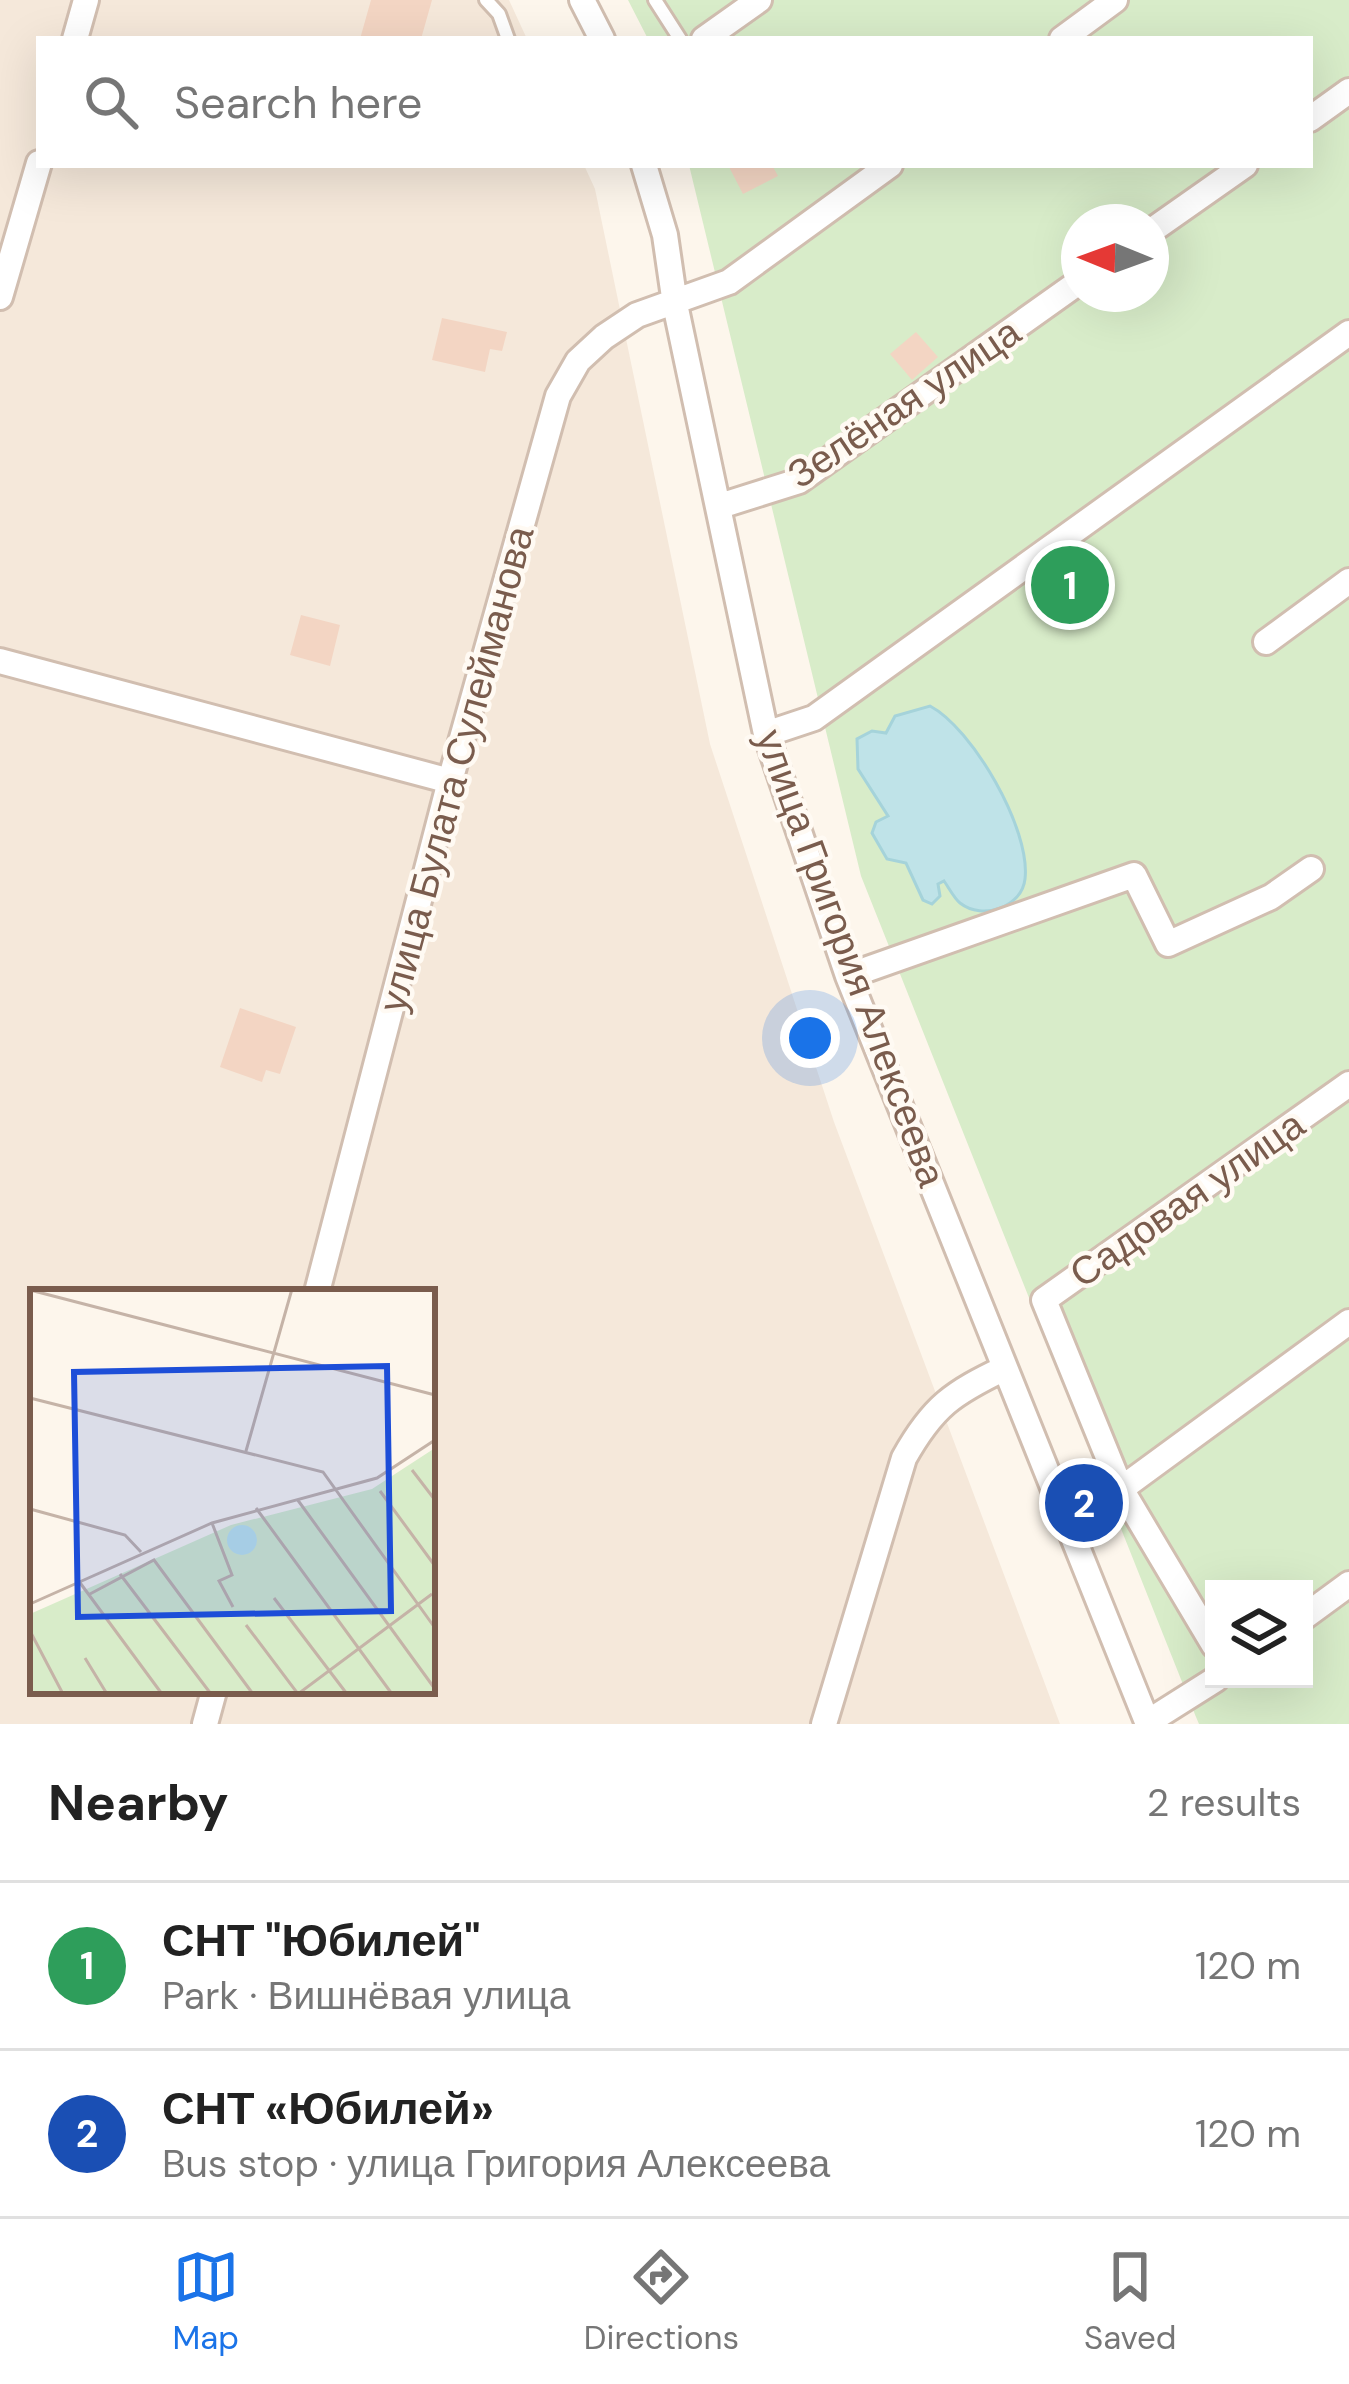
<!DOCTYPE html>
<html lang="en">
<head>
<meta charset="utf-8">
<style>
	:root { --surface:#fff; --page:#f2f2f2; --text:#222; --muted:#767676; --line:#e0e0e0; --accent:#1a73e8 }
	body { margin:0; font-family:"DM Sans",sans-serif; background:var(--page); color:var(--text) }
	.controls { position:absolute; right:36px; bottom:36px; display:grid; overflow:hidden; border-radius:0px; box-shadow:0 12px 48px #0002 }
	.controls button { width:108px; height:108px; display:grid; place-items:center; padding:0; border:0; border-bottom:3px solid var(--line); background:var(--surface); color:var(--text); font:60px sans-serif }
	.compass { position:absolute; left:1061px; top:204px; width:108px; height:108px; border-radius:50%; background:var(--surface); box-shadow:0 12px 48px #0002; rotate:271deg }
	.you { position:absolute; left:810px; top:1038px; width:42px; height:42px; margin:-30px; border:9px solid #fff; border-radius:50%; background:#1a73e8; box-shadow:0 0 0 18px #1a73e833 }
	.badge { display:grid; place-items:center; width:78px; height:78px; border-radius:50%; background:var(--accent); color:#fff; font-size:39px; font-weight:700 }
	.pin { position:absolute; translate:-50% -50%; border:6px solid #fff; box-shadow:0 3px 12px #0006 }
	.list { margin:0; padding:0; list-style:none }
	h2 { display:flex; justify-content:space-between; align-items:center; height:156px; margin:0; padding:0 48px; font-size:51px }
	h2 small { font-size:39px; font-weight:400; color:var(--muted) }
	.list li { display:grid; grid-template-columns:78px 1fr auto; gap:36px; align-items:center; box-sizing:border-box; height:168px; padding:0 48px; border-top:3px solid var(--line) }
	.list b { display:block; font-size:45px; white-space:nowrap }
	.list p { margin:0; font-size:39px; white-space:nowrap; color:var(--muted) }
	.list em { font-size:39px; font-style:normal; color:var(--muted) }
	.icon { flex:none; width:66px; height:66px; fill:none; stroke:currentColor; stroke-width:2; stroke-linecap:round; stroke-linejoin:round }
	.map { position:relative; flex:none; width:1349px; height:1724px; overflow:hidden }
	.search { position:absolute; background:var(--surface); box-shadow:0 12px 48px #0002; left:36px; right:36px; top:36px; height:132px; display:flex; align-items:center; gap:30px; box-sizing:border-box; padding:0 42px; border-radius:0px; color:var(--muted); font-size:45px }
	.sheet { height:492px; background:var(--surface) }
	nav { display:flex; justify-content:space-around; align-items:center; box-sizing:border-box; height:168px; border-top:3px solid var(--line); background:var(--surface); font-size:33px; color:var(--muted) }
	nav a { display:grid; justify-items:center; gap:6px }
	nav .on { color:var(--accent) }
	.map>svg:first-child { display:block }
	.residential { fill:#f5e8da; fill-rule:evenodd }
	.green { fill:#d8ecc9; fill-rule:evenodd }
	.water { fill:#bfe3e8; stroke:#a5d3da; stroke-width:3 }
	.building { fill:#f3d5c3 }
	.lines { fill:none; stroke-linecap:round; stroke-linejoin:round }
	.lane-casing { stroke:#d1beb0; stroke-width:18 }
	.street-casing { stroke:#d1beb0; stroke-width:30 }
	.lane { stroke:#fff; stroke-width:12 }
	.street { stroke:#fff; stroke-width:24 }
	.labels { text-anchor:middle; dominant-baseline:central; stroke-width:9; stroke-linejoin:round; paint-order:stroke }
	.street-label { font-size:39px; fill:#7a5c4d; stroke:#fffaf3 }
	.inset-road { fill:none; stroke:#c5b3a7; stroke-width:3 }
	.view { fill:#1d4ed8; fill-opacity:0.15; stroke:#1d4ed8; stroke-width:6 }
	.inset-edge { fill:none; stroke:#7a5c4d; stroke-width:6 }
</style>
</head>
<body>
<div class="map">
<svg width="1349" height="1724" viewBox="0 0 1349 1724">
	<rect width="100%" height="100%" fill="#fdf6ec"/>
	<path class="residential" d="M0 0H509L527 39H39V165H584L595 189 710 744 834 1122 1060 1724H0ZM33 1292H432V1691H33Z"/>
	<path class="green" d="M628 0H1349V1724H1199L1196 1717 861 876 689 165H1310V39H648ZM1079 222H1151V294H1079ZM1214 1589H1304V1679H1214Z"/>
	<path class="water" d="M930 706C972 728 1031 829 1025 879 1022 907 983 921 960 903 954 898 949 888 944 881L938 884 940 896 932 904 923 900 906 863 887 859 872 833 876 822 888 816 858 769 857 739 872 731 886 733 895 716Z"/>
	<path class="building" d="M371 0H432L421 39H360Z
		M728 165H772L778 176 743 194Z
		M442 318 507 332 502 351 490 349 485 372 432 360Z
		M916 332 938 357 912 380 890 354Z
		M301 615 340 625 330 666 290 655Z
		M240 1008 296 1027 280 1074 266 1070 262 1082 220 1067Z"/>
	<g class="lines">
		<g class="lane-casing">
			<path id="lane" d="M486 0 499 14 508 39
				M655 0 680 39"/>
		</g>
		<g class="street-casing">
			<path id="street" d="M582 0 602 39
				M75 39 86 0
				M704 39 759 0
				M1062 39 1115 0
				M1310 119 1349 91
				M644 165 665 235 675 304 766 734 848 976 1148 1724
				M1151 231 1245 165
				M0 297 39 163
				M720 506 799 481 1079 282
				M1266 642 1349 581
				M0 661 450 781
				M766 734 814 718 1349 333
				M848 976 1134 875 1168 944 1271 897 1311 869
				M317 1292 450 781 558 396 578 361 604 337 637 315 729 282 890 165
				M1121 1489 1349 1322
				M1304 1617 1349 1584
				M1214 1645 1121 1489 1044 1300 1349 1084
				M1148 1722 1216 1679
				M205 1724 214 1691
				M824 1724 904 1458C933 1406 953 1393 1005 1368"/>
		</g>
		<use href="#lane" class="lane"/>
		<use href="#street" class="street"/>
	</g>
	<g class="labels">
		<g class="street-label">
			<text transform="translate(904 403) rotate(-34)">Зелёная улица</text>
			<text transform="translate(456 769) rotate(-75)">улица Булата Сулейманова</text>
			<text transform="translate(851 958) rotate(70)">улица Григория Алексеева</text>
			<text transform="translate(1187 1199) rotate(-35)">Садовая улица</text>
		</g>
	</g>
	<g transform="translate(30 1289)">
		<rect width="405" height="405" fill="#fdf6ec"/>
		<path d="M405 159V405H0V325L201 236 342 200Z" fill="#d8ecc9"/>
		<path d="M197 251a15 15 0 1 1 30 0a15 15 0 1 1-30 0Z" fill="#bfe3e8"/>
		<path class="inset-road" d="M0 1 405 106M0 109 293 183 405 339M216 162 262 0M382 181 405 211M350 202 405 277M267 210 405 400M226 219 362 405M0 220 95 246 111 263M182 234 202 286 189 292 203 318M90 285 181 405M48 291 132 405M58 306 124 271 223 405M244 309 317 405M0 315 182 234 347 189 405 151M216 336 268 405 402 305M0 342 33 405M55 369 77 405"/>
		<path class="view" d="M357 77 361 322 48 328 44 83Z"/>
		<rect width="405" height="405" class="inset-edge"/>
	</g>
</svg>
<div class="controls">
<button><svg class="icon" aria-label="layers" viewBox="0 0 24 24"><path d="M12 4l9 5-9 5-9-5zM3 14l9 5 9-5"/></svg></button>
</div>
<svg class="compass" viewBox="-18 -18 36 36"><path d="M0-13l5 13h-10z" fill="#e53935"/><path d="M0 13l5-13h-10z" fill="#767676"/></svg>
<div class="you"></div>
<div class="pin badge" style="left:1070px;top:585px;background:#2e9e5b">1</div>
<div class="pin badge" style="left:1084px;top:1503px;background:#1a4fb4">2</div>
<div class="search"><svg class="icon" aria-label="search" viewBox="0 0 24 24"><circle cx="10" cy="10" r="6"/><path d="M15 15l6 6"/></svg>Search here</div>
</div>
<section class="sheet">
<h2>Nearby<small>2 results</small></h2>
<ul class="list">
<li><span class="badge" style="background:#2e9e5b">1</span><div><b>СНТ &quot;Юбилей&quot;</b><p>Park · Вишнёвая улица</p></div><em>120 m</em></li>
<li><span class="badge" style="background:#1a4fb4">2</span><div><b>СНТ «Юбилей»</b><p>Bus stop · улица Григория Алексеева</p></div><em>120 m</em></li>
</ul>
</section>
<nav>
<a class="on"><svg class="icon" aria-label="map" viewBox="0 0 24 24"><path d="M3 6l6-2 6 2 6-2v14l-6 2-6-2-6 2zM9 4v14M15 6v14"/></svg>Map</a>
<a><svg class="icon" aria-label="directions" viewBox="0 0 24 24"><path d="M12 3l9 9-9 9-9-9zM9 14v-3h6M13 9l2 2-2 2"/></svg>Directions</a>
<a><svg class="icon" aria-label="saved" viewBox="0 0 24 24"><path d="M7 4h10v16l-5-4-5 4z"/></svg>Saved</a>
</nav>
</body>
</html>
